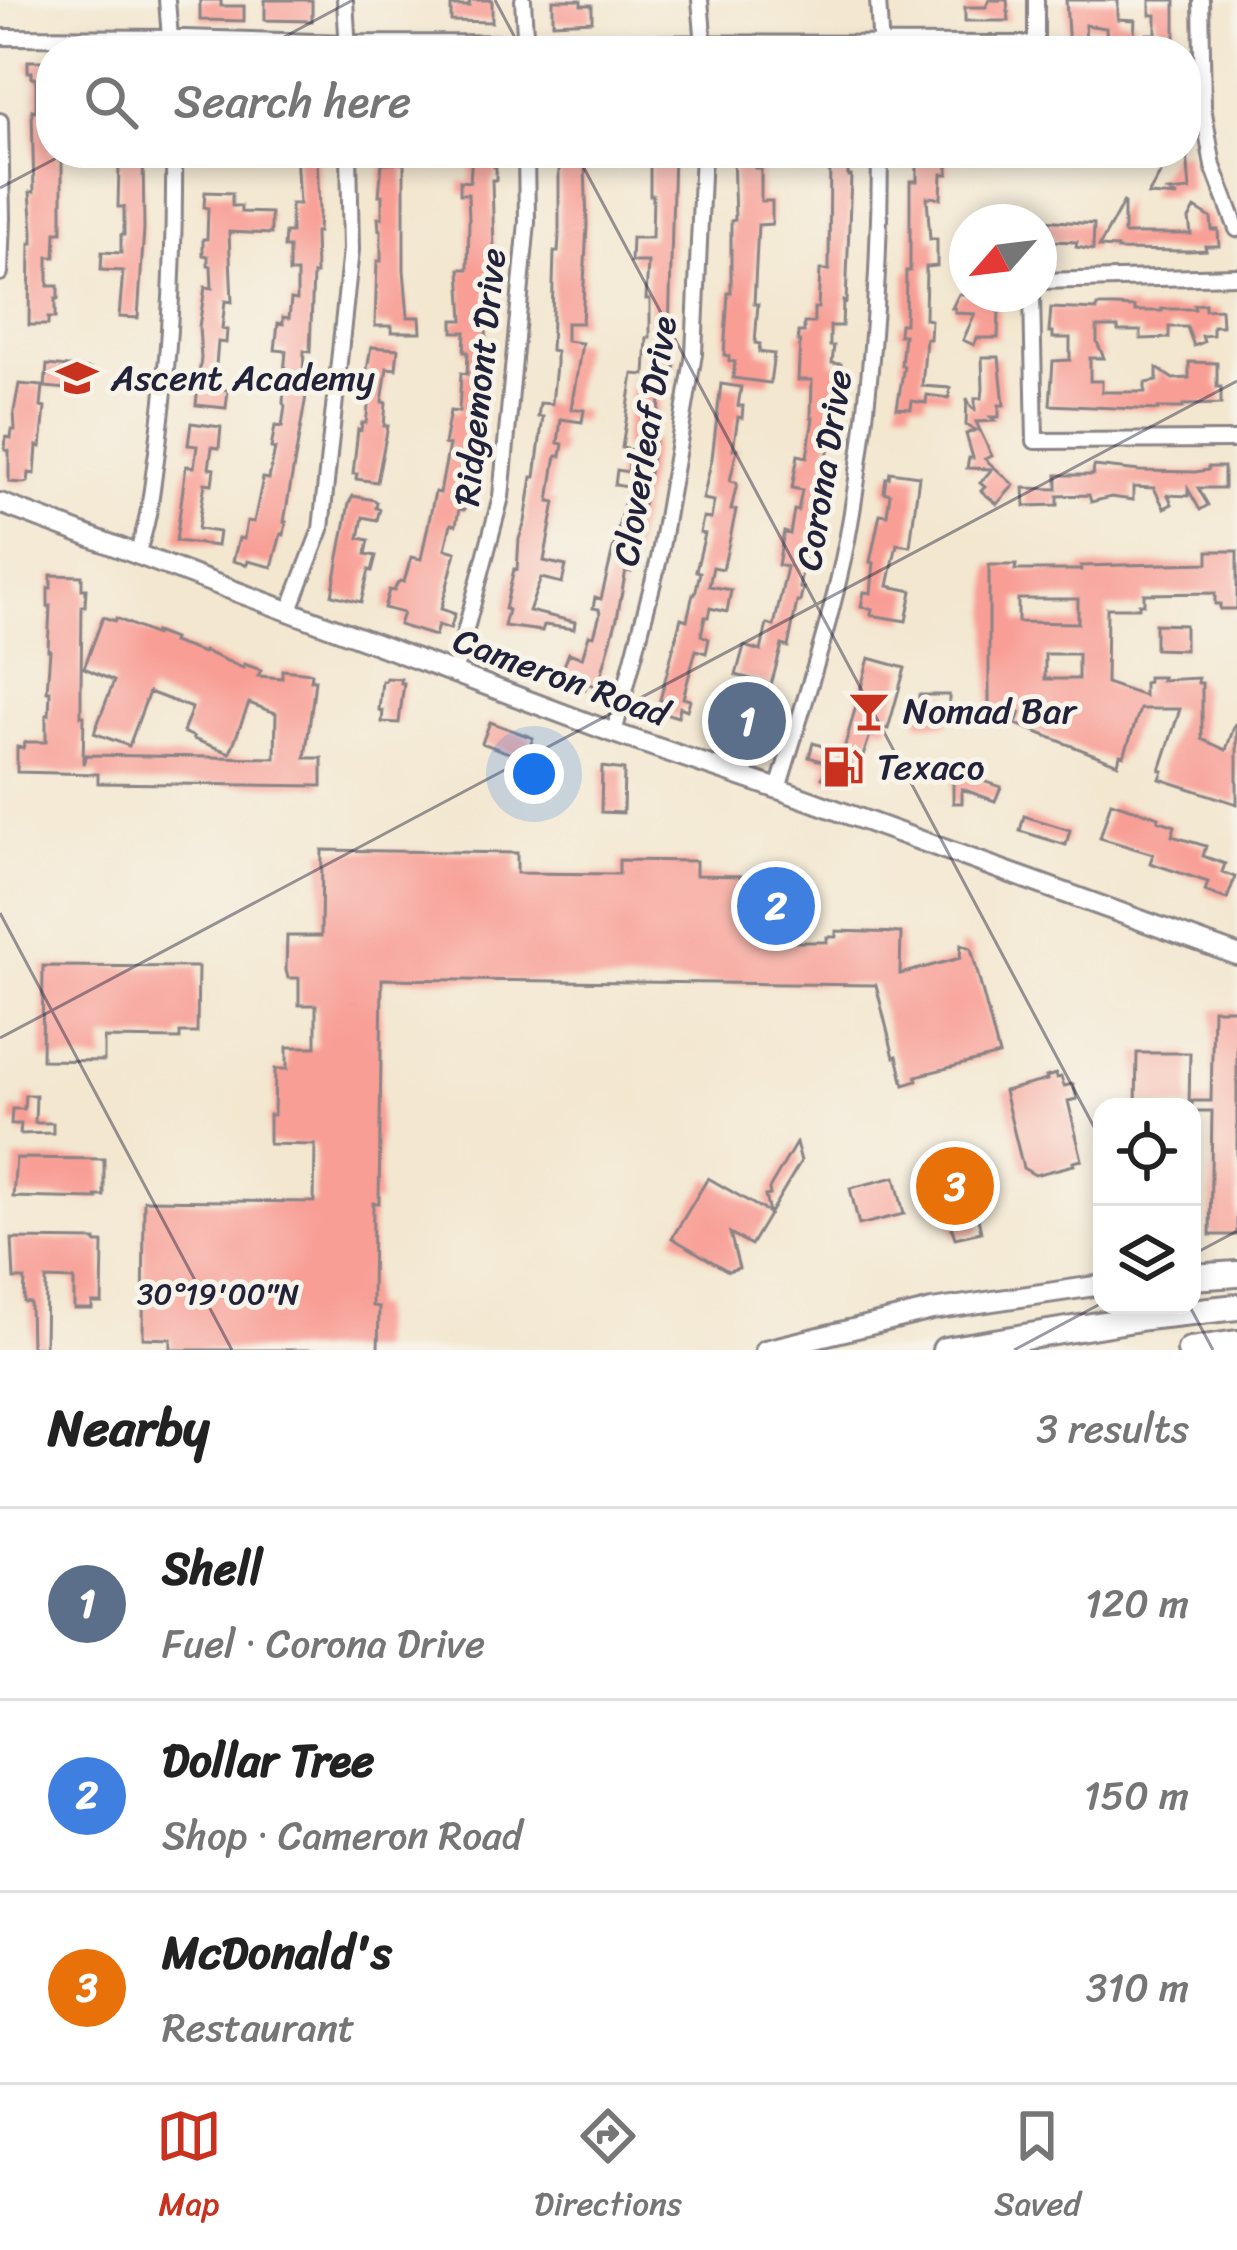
<!DOCTYPE html>
<html lang="en">
<head>
<meta charset="utf-8">
<style>
	:root { --surface:#fff; --page:#f2f2f2; --text:#222; --muted:#767676; --line:#e0e0e0; --accent:#c8321e }
	body { margin:0; font-family:Sriracha,sans-serif; background:var(--page); color:var(--text) }
	.controls { position:absolute; right:36px; bottom:36px; display:grid; overflow:hidden; border-radius:24px; box-shadow:0 6px 18px #0003 }
	.controls button { width:108px; height:108px; display:grid; place-items:center; padding:0; border:0; border-bottom:3px solid var(--line); background:var(--surface); color:var(--text); font:60px sans-serif }
	.compass { position:absolute; left:949px; top:204px; width:108px; height:108px; border-radius:50%; background:var(--surface); box-shadow:0 6px 18px #0003; rotate:242deg }
	.you { position:absolute; left:534px; top:774px; width:42px; height:42px; margin:-30px; border:9px solid #fff; border-radius:50%; background:#1a73e8; box-shadow:0 0 0 18px #1a73e833 }
	.badge { display:grid; place-items:center; width:78px; height:78px; border-radius:50%; background:var(--accent); color:#fff; font-size:39px; font-weight:700 }
	.pin { position:absolute; translate:-50% -50%; border:6px solid #fff; box-shadow:0 3px 12px #0006 }
	.list { margin:0; padding:0; list-style:none }
	h2 { display:flex; justify-content:space-between; align-items:center; height:156px; margin:0; padding:0 48px; font-size:51px }
	h2 small { font-size:39px; font-weight:400; color:var(--muted) }
	.list li { display:grid; grid-template-columns:78px 1fr auto; gap:36px; align-items:center; box-sizing:border-box; height:192px; padding:0 48px; border-top:3px solid var(--line) }
	.list b { display:block; font-size:45px; white-space:nowrap }
	.list p { margin:0; font-size:39px; white-space:nowrap; color:var(--muted) }
	.list em { font-size:39px; font-style:normal; color:var(--muted) }
	.icon { flex:none; width:66px; height:66px; fill:none; stroke:currentColor; stroke-width:2; stroke-linecap:round; stroke-linejoin:round }
	.map { position:relative; flex:none; width:1237px; height:1350px; overflow:hidden }
	.search { position:absolute; background:var(--surface); box-shadow:0 6px 18px #0003; left:36px; right:36px; top:36px; height:132px; display:flex; align-items:center; gap:30px; box-sizing:border-box; padding:0 42px; border-radius:48px; color:var(--muted); font-size:45px }
	.sheet { height:732px; background:var(--surface) }
	nav { display:flex; justify-content:space-around; align-items:center; box-sizing:border-box; height:168px; border-top:3px solid var(--line); background:var(--surface); font-size:33px; color:var(--muted) }
	nav a { display:grid; justify-items:center; gap:6px }
	nav .on { color:var(--accent) }
	.map>svg:first-child { display:block }
	.building { fill:#f89e95; fill-rule:evenodd }
	.lines { fill:none; stroke-linecap:round; stroke-linejoin:round }
	.minor-casing { stroke:#8a8486; stroke-width:20 }
	.secondary-casing { stroke:#8a8486; stroke-width:24 }
	.motorway-casing { stroke:#8a8486; stroke-width:30 }
	.minor { stroke:#fff; stroke-width:14 }
	.secondary { stroke:#fff; stroke-width:18 }
	.motorway { stroke:#fff; stroke-width:24 }
	.ticks { fill:none; stroke:#22223b; stroke-width:3; stroke-opacity:0.45 }
	.labels { text-anchor:middle; dominant-baseline:central; stroke-width:10; stroke-linejoin:round; paint-order:stroke }
	.street-label { font-size:36px; fill:#22223b; stroke:#f7f3e8 }
	.poi-label { font-size:36px; fill:#22223b; stroke:#f7f3e8; text-anchor:start }
	.ticks-label { font-size:30px; text-anchor:middle; fill:#22223b; stroke:#f7f3e8; stroke-width:10; stroke-linejoin:round; paint-order:stroke }
</style>
</head>
<body>
<div class="map">
<svg width="1237" height="1350" viewBox="0 0 1237 1350">
	<rect width="100%" height="100%" fill="#f7f3e8"/>
	<filter id="ink" filterUnits="userSpaceOnUse"><feTurbulence type="fractalNoise" baseFrequency=".00833" numOctaves="2"/><feDisplacementMap in="SourceGraphic" scale="24" xChannelSelector="R" yChannelSelector="G"/><feConvolveMatrix kernelMatrix="1 2 1 2 8 2 1 2 1" color-interpolation-filters="sRGB"/></filter>
	<filter id="wash" filterUnits="userSpaceOnUse"><feTurbulence type="fractalNoise" baseFrequency=".004" numOctaves="4" result="noise"/><feDisplacementMap in="SourceGraphic" scale="48" xChannelSelector="R" yChannelSelector="G"/><feGaussianBlur stdDeviation="2.7" result="paint"/><feColorMatrix in="noise" values="0 0 0 0 0 0 0 0 0 0 0 0 0 0 0 0 0 1.4 0 .05"/><feComposite in="paint" operator="in"/></filter>
	<g filter="url(#wash)">
		<rect width="100%" height="100%" fill="#f3e7d0"/>
		<g id="blocks">
			<path class="building" d="M200 0H221V6H244V21L200 20Z
				M265 0H312V21L265 20Z
				M470 0H492V22L451 21V6H469Z
				M553 0H581V5H592V21L553 23Z
				M989 0H1007L1009 21H965V7H986Z
				M1066 0H1118V19L1135 20 1134 38H1118V45H1107L1106 28 1085 25 1086 50H1069Z
				M1150 0H1175V50H1147V34H1156V15H1150Z
				M28 61H51V153H59V160H62V232H56L55 257H48V286H58V299H55V318H48V325H29L30 243H33V231L30 192H34L32 110 36 111V78H32V72H28Z
				M116 153H143L144 229 138 318 119 317 123 271 101 270 102 252 121 253V235H124V207H118L119 166H116Z
				M296 153H317L319 211 318 232H315L316 274H313L310 352 304 351 303 376H306L305 387H307L305 402 284 522H286L284 535 281 534 272 567 248 561 247 565 233 561 239 538 244 539 247 521 254 522 263 478 269 479 275 449 271 448 275 426 282 427 285 406 283 403 284 389 278 388 281 373H284L286 351 275 350 278 323 283 324V317L289 318 291 299 297 300V273H289V248H284L285 233H291V204H299Z
				M472 153H494V167H496V180H492L494 250 490 249V269H493V280H488L485 372 467 499 464 510 459 509 456 525 451 524 445 549 456 552 441 609 455 614 450 629 438 625 435 636 399 625 403 613 384 608 389 590 394 591 397 584 400 581 404 582 411 557 421 559 435 492 440 493 449 445 444 444 450 411 459 412 461 373 467 374 468 352H464L465 332H453V320H463L460 269H468L469 220 468 194H460V181L470 182Z
				M559 153H573L574 166H585L587 225 582 323H566V341L582 343 571 409 584 410 582 422 561 419 558 443 563 444 561 456H557L555 460 549 501 555 502 544 561 566 566 562 583 541 578 529 611 575 622 574 629 544 625 542 631 504 626 508 610 505 609 514 569 517 570 519 539 525 522 532 477H535L543 417H538L540 403 552 404 556 365V352L551 351 554 252H558L559 236Z
				M650 153H674L669 334H665L663 358 675 359 674 373 662 372 659 413 647 412 643 438 655 440 631 572 626 570 617 618 598 687 587 683 585 689 559 679 569 653 582 658 589 635 594 636 600 614 599 609 593 608 595 597 601 599 628 487 615 485 617 470 628 472 631 450 622 448 633 374 645 375 647 338H650V299H646L648 262H631L632 238H652L653 195H650Z
				M733 153H755V168H761V201H772V224L758 225 754 304H758L755 343 760 344 759 352 774 354 770 383 733 378 735 362 729 361V356L724 355 728 293H731V221L735 220Z
				M830 153H848V176H851L846 302 843 301 842 326H830V346H834L832 363 841 364 840 375 816 529 813 528 800 581V588H803L800 602H797L788 647 782 645 771 685 736 675 744 646 761 651 767 624 774 626 787 567 778 565 784 532 790 534 794 510 798 511 802 490 792 488 798 455 807 457 813 418H811L812 380H798L800 341H798V332H804V323H814V308H818L820 270H829Z
				M917 153 948 156V174H942L941 198 927 197 930 239H937V266L926 267 925 319 931 320 930 339H926L922 386 950 388 949 398 927 395 926 403 912 401 911 409 897 408 904 366 901 365 904 335H899L900 324H905L906 271H910V181H917Z
				M1172 153H1187L1190 190 1169 192 1178 197 1148 195Z
				M382 163H404V270L408 317H420L421 332H392V326H375L377 261H381V230H379L378 218H382V195H379Z
				M205 192 232 193V206H241V212L271 213V234L229 232 232 302 225 301 222 329 227 330 226 343 218 342 215 377H221L220 389 228 390 226 408 196 405 201 358 199 327 205 287 212 288 211 266 208 265V256L203 255V239H207L208 208 204 207Z
				M1124 201V234H1191L1189 219 1195 208 1211 218 1212 230H1218L1219 246H1205L1206 250 1189 251 1117 250V248L1099 247Z
				M1043 220 1094 224 1093 250 1076 247 1077 242 1052 241V236H1043Z
				M959 294H996L997 310H999L998 338H977L974 345 963 340 975 314 955 313V308H952Z
				M1205 304V310L1221 309 1222 326H1213V335L1202 336 1204 342 1194 346 1187 327H1169V338L1141 339V331H1118V327H1097V342L1104 358H1090V381H1102V392H1145V383L1157 381V368L1173 379 1189 378V362L1217 363V387H1221V404L1183 405V408H1158V410L1050 405 1053 361 1070 360V338H1053V332H1049L1051 308 1097 310V306H1114L1135 307V311H1162V309H1195L1194 305Z
				M371 347 398 349 396 369 387 368 382 402 386 403 384 426H388L377 482 356 479 357 474H353L358 429 361 430 362 423H366L369 399 362 398Z
				M982 357H999L1004 405H999V417H991L996 421 976 422 992 456 985 459 1014 485 997 504 981 491 985 487 980 483 992 469 967 468 969 458H973L966 434 976 430 966 425 967 398 971 407 975 410V398H982L983 389Z
				M47 365 90 369 88 391 45 387Z
				M19 384 43 386 41 407 45 408 41 447 37 446 35 474 29 473 28 482 23 483 9 482V451L5 450 6 437 11 438 12 430H15L14 411Z
				M721 384 741 387 738 406H743L742 418 738 417 733 449H737L730 481 737 483 731 510H736L731 534 723 569 713 567 709 586 731 590 727 612 710 608 708 617H705L701 635 709 639 706 653 696 650 683 698 690 700 687 710 680 707 678 717 661 712 664 701 660 700 681 618 687 620 693 594H695L700 572 696 571 705 534 700 533 703 518 711 519 714 501 703 499 712 458Z
				M191 423 221 427 219 448 212 447 209 468 214 469 212 484 205 483 198 529 219 532 217 546 176 541 186 466 194 467 197 446 188 445Z
				M1094 466 1140 471 1195 472 1208 470V467H1224V488H1198L1208 505 1200 510 1188 489V496L1168 495 1172 504 1164 508 1154 488 1133 487V500L1111 497 1091 502 1089 495 1058 496V505L1025 506 1024 488 1057 489V475H1093Z
				M890 472 919 476 910 546 897 544 888 586 912 591 906 621 871 615 872 609 861 607 864 592 871 593 874 563 870 562 880 514 887 515 890 494 884 492 886 478H889Z
				M353 496 374 500 377 502 376 508 380 509 377 520 363 517 359 538 369 540 366 554 376 556 372 571 369 570 361 602 332 595 349 503Z
				M1208 551H1237V609H1220V604H1215V593L1144 594V604H1139V608H1107L1106 683 1144 696V683L1148 682V677H1162L1161 680 1198 678V683H1202V739L1226 750 1235 724H1237V804L1160 779 1163 771 1160 770 1180 709H1140L1124 756 1120 755 1118 764 1016 724 1020 712 989 711V565H1016L1015 570H1081V566L1208 563ZM1018 599H1078V623L1018 622ZM1045 654H1078V679H1045Z
				M51 575 82 576V589H86L85 606H82L81 685V716H84L83 764 86 755 275 758 276 713 249 703 230 753 193 739 194 737 183 732 192 708 149 692 129 746 94 733 114 681 84 668 103 617 115 621 116 618 155 635V632L173 639 172 642 203 653 204 651 243 668 244 664 261 670 258 676 282 678V670L312 673 311 680H315L313 698 305 758H322V786L98 783V774L17 772V747L23 748 25 742H46V715H49L50 691H47L50 650H48L50 606H48V588H51Z
				M1155 624 1185 625V650L1155 649Z
				M869 658 905 668 888 729 877 726 874 736 870 735 856 777 841 772 838 783 822 778 827 763 809 757 813 743 843 753Z
				M386 678 401 679V683H404L399 723 382 722 383 711 379 710 382 681H385Z
				M919 695H949V724H918Z
				M490 722 533 738 525 759 482 743Z
				M602 767 624 770 623 813 601 812Z
				M953 769H974V778L1001 787 995 801 962 789V803H953Z
				M1111 802 1159 817 1158 820 1175 826 1172 836 1206 846 1203 856 1225 864 1222 872 1235 877 1227 899 1205 891 1208 882 1150 863 1153 854 1100 838Z
				M1024 816 1070 830 1066 845 1020 831Z
				M322 850 517 853V873L619 874V860L696 861V875L741 876V896H793L792 942H827V937H836V931L901 933 900 974 960 958 961 944 971 948 999 1055 916 1076 917 1081 904 1085 897 1056 894 1057 876 985 382 979 379 1203H373L372 1306 379 1307 378 1350H171V1339L143 1338 144 1200 314 1202 315 1145 269 1144V1115H274L275 1069H287V1047H316V1005H299V978H288L286 970 287 936H321Z
				M43 966 198 967 197 1033H180V1039L104 1038V1061L42 1060Z
				M1213 1009H1237V1235H1210L1212 1111H1192V1101H1211Z
				M1137 1053H1190L1189 1107H1136Z
				M1056 1074 1057 1078 1061 1077 1064 1086 1073 1084 1077 1099 1068 1101 1082 1160 1073 1162 1074 1165 1035 1175 1023 1168 1004 1091 1047 1080 1046 1077Z
				M25 1095H36L35 1123H53V1133L20 1134 21 1124H11L12 1109H24Z
				M796 1143 801 1161 751 1245 730 1233 739 1268 728 1271 672 1238 708 1178 769 1213 765 1196 770 1195 769 1189Z
				M963 1153 981 1232 955 1238 932 1165 941 1163 940 1159Z
				M16 1158 104 1159V1196H96L97 1199 13 1197Z
				M895 1177 904 1214 859 1225 850 1188Z
				M12 1239 96 1240V1243H103L102 1303H92V1309H74V1280L46 1279 45 1347H31L30 1303 24 1302 25 1279H14Z"/>
		</g>
	</g>
	<g filter="url(#ink)">
		<use href="#blocks" fill-opacity="0" stroke="#8a8486" stroke-width="3"/>
		<g class="lines">
			<g class="minor-casing">
				<path id="minor" d="M167 0 171 51
					M345 0 348 51
					M523 0 526 51
					M700 0 704 46
					M878 0 881 51
					M1201 0 1203 107 1213 166 1237 229
					M0 37 183 38 348 43 1036 44
					M1036 51V0
					M0 121 2 218 0 273
					M1039 281 1237 276
					M1032 294 1035 441 1237 440
					M137 553C150 520 152 486 157 452 170 353 175 252 174 153
					M289 612 321 529 351 250 349 153
					M454 674 501 497 527 222 526 153
					M614 733 659 559 694 354 703 153
					M778 789C805 698 837 607 852 512 871 393 880 274 880 153"/>
			</g>
			<g class="secondary-casing">
				<path id="secondary" d="M0 503 614 733 778 789 1237 955
					M765 1350 932 1310 1102 1285"/>
			</g>
			<g class="motorway-casing">
				<path id="motorway" d="M1192 1277 1237 1274
					M945 1350 1146 1317 1237 1307
					M1190 1350 1237 1343"/>
			</g>
			<use href="#minor" class="minor"/>
			<use href="#secondary" class="secondary"/>
			<use href="#motorway" class="motorway"/>
		</g>
	</g>
	<path class="ticks" d="M495 0 522 51M258 51 353 0M576 153 1102 1142M0 188 66 153M0 913 232 1350M0 1038 1237 381M1192 1255 1237 1231M1189 1305 1213 1350M1014 1350 1102 1303"/>
	<defs>
		<g id="school-bare" transform="scale(3.24)"><path d="M0-5L7-2L0 1L-7-2ZM-4 1L0 2.5L4 1V4Q0 6-4 4Z" fill="#c8321e" stroke="#f7f3e8" stroke-width="2.5" paint-order="stroke"/></g>
		<g id="bar-bare" transform="scale(3.24)"><path d="M-6-5H6L.8 .8V4.5H3.5V6h-7V4.5H-.8V.8Z" fill="#c8321e" stroke="#f7f3e8" stroke-width="2.5" paint-order="stroke"/></g>
		<g id="fuel-bare" transform="scale(3.24)"><path d="M-5.5-6h7V0h2V4h1.3V-2.5L3-4.5l.8-.8L6-3V5H2.5V1h-1V6h-7ZM-4.2-4.7v3.2H.2V-4.7Z" fill="#c8321e" stroke="#f7f3e8" stroke-width="2.5" paint-order="stroke"/></g>
	</defs>
	<g fill-rule="evenodd">
		<use href="#school-bare" x="77" y="378"/>
		<use href="#bar-bare" x="869" y="711"/>
		<use href="#fuel-bare" x="843" y="767"/>
	</g>
	<g class="labels">
		<g class="street-label">
			<text transform="translate(480 377) rotate(-84)">Ridgemont Drive</text>
			<text transform="translate(645 441) rotate(-81)">Cloverleaf Drive</text>
			<text transform="translate(824 470) rotate(-81)">Corona Drive</text>
			<text transform="translate(561 677) rotate(20)">Cameron Road</text>
		</g>
		<g class="poi-label">
			<text x="111" y="378">Ascent Academy</text>
			<text x="903" y="711">Nomad Bar</text>
			<text x="877" y="767">Texaco</text>
		</g>
	</g>
	<g class="ticks-label">
		<text x="218" y="1304">30°19'00"N</text>
	</g>
</svg>
<div class="controls">
<button><svg class="icon" aria-label="locate" viewBox="0 0 24 24"><circle cx="12" cy="12" r="6"/><path d="M12 2v4M12 18v4M2 12h4M18 12h4"/></svg></button>
<button><svg class="icon" aria-label="layers" viewBox="0 0 24 24"><path d="M12 4l9 5-9 5-9-5zM3 14l9 5 9-5"/></svg></button>
</div>
<svg class="compass" viewBox="-18 -18 36 36"><path d="M0-13l5 13h-10z" fill="#e53935"/><path d="M0 13l5-13h-10z" fill="#767676"/></svg>
<div class="you"></div>
<div class="pin badge" style="left:747px;top:721px;background:#5c6f8a">1</div>
<div class="pin badge" style="left:776px;top:906px;background:#3f7fe0">2</div>
<div class="pin badge" style="left:955px;top:1186px;background:#e8710a">3</div>
<div class="search"><svg class="icon" aria-label="search" viewBox="0 0 24 24"><circle cx="10" cy="10" r="6"/><path d="M15 15l6 6"/></svg>Search here</div>
</div>
<section class="sheet">
<h2>Nearby<small>3 results</small></h2>
<ul class="list">
<li><span class="badge" style="background:#5c6f8a">1</span><div><b>Shell</b><p>Fuel · Corona Drive</p></div><em>120 m</em></li>
<li><span class="badge" style="background:#3f7fe0">2</span><div><b>Dollar Tree</b><p>Shop · Cameron Road</p></div><em>150 m</em></li>
<li><span class="badge" style="background:#e8710a">3</span><div><b>McDonald's</b><p>Restaurant</p></div><em>310 m</em></li>
</ul>
</section>
<nav>
<a class="on"><svg class="icon" aria-label="map" viewBox="0 0 24 24"><path d="M3 6l6-2 6 2 6-2v14l-6 2-6-2-6 2zM9 4v14M15 6v14"/></svg>Map</a>
<a><svg class="icon" aria-label="directions" viewBox="0 0 24 24"><path d="M12 3l9 9-9 9-9-9zM9 14v-3h6M13 9l2 2-2 2"/></svg>Directions</a>
<a><svg class="icon" aria-label="saved" viewBox="0 0 24 24"><path d="M7 4h10v16l-5-4-5 4z"/></svg>Saved</a>
</nav>
</body>
</html>
